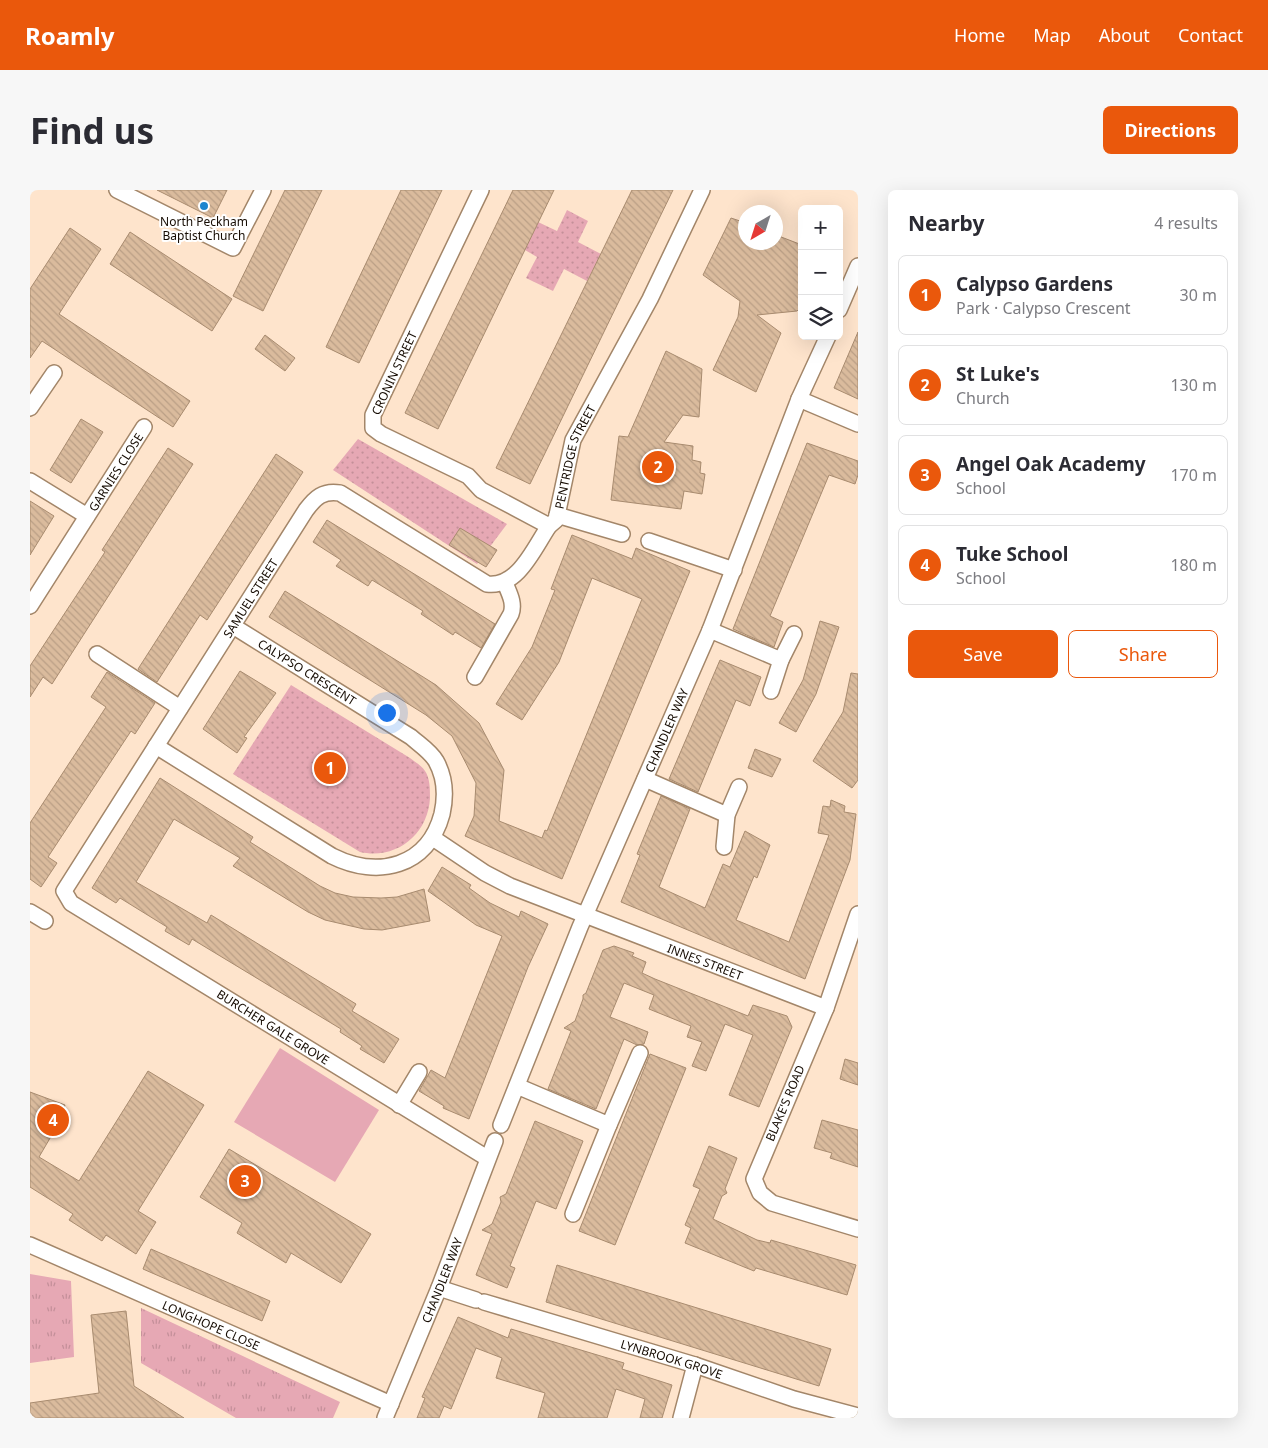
<!DOCTYPE html>
<html lang="en">
<head>
<meta charset="utf-8">
<style>
	:root { --surface:#fff; --page:#f7f7f7; --text:#2b2b33; --muted:#7c7c81; --line:#e1e1e2; --accent:#ea580c }
	body { margin:0; font-family:"Noto Sans",sans-serif; background:var(--page); color:var(--text) }
	.controls { position:absolute; right:15px; top:15px; display:grid; overflow:hidden; border-radius:8px; box-shadow:0 5px 20px #0002 }
	.controls button { width:45px; height:45px; display:grid; place-items:center; padding:0; border:0; border-bottom:1px solid var(--line); background:var(--surface); color:var(--text); font:25px sans-serif }
	.compass { position:absolute; left:708px; top:15px; width:45px; height:45px; border-radius:50%; background:var(--surface); box-shadow:0 5px 20px #0002; rotate:219deg }
	.you { position:absolute; left:356px; top:522px; width:18px; height:18px; margin:-12px; border:4px solid #fff; border-radius:50%; background:#1a73e8; box-shadow:0 0 0 8px #1a73e833 }
	.badge { display:grid; place-items:center; width:32px; height:32px; border-radius:50%; background:var(--accent); color:#fff; font-size:16px; font-weight:700 }
	.pin { position:absolute; translate:-50% -50%; border:2px solid #fff; box-shadow:0 1px 5px #0006 }
	.list { margin:0; padding:0; list-style:none }
	h2 { display:flex; justify-content:space-between; align-items:center; height:65px; margin:0; padding:0 20px; font-size:21px }
	h2 small { font-size:16px; font-weight:400; color:var(--muted) }
	.list li { display:grid; grid-template-columns:32px 1fr auto; gap:15px; align-items:center; box-sizing:border-box; height:80px; margin:0 10px 10px; padding:0 10px; border:1px solid var(--line); border-radius:8px }
	.list b { display:block; font-size:19px; white-space:nowrap }
	.list p { margin:0; font-size:16px; white-space:nowrap; color:var(--muted) }
	.list em { font-size:16px; font-style:normal; color:var(--muted) }
	.actions { display:flex; gap:10px; padding:15px 20px }
	.actions a { flex:1; padding:11px 0; border:1px solid var(--accent); border-radius:8px; text-align:center; font-size:18px; color:var(--accent) }
	.actions .main { background:var(--accent); color:#fff }
	.icon { flex:none; width:28px; height:28px; fill:none; stroke:currentColor; stroke-width:2; stroke-linecap:round; stroke-linejoin:round }
	.map { position:relative; flex:none; width:828px; height:1228px; overflow:hidden; border-radius:8px }
	header { display:flex; align-items:center; gap:30px; box-sizing:border-box; height:70px; padding:0 25px; background:var(--accent); color:#fff }
	header strong { font-size:24px }
	nav { display:flex; gap:28px; margin-inline-start:auto; font-size:18px }
	.intro { display:flex; align-items:center; justify-content:space-between; box-sizing:border-box; height:120px; padding:0 30px }
	h1 { margin:0; font-size:35px }
	.button { padding:12px 22px; border-radius:8px; background:var(--accent); color:#fff; font-size:18px; font-weight:700 }
	main { display:flex; gap:30px; padding:0 30px }
	aside { flex:1; background:var(--surface); border-radius:8px; box-shadow:0 5px 20px #0002 }
	.map>svg:first-child { display:block }
	.grass { fill:url(#grass-tufts) }
	.park { fill:url(#park-dots) }
	.pitch { fill:#e6a8b4 }
	.building { fill:url(#building-back-hatch); stroke:#a88b6f }
	.lines { fill:none; stroke-linecap:round; stroke-linejoin:round }
	.street-casing { stroke:#a38669; stroke-width:18 }
	.street { stroke:#fff; stroke-width:15 }
	.poi-dot { fill:#1c85cf; stroke:#fff; stroke-width:2 }
	.labels { text-anchor:middle; dominant-baseline:central; stroke-width:4; stroke-linejoin:round; paint-order:stroke }
	.poi-label { font-size:12px; fill:#150b02; stroke:#fff }
	.street-label { font-size:12px; fill:#150b02; stroke:#fff }
</style>
</head>
<body>
<header>
<strong>Roamly</strong>
<nav><a>Home</a><a>Map</a><a>About</a><a>Contact</a></nav>
</header>
<div class="intro"><h1>Find us</h1><a class="button">Directions</a></div>
<main>
<div class="map">
<svg width="828" height="1228" viewBox="0 0 828 1228">
	<defs>
		<pattern id="grass-tufts" width="24" height="20" patternUnits="userSpaceOnUse" patternTransform="scale(1.25)"><rect width="24" height="20" fill="#e6a8b4"/><path d="M3 7l-1-3M5 7V3M7 7l1-3M15 17l-1-3M17 17v-4M19 17l1-3" fill="none" stroke="#c48f99"/></pattern>
		<pattern id="park-dots" width="8" height="8" patternUnits="userSpaceOnUse" patternTransform="scale(1.25)"><rect width="8" height="8" fill="#e6a8b4"/><path d="M2 2h.1M6 6h.1" fill="none" stroke="#c48f99" stroke-width="1.8" stroke-linecap="round"/></pattern>
		<pattern id="building-back-hatch" width="6" height="6" patternUnits="userSpaceOnUse" patternTransform="scale(1.25)"><rect width="6" height="6" fill="#dabb9d"/><path d="M-1 5l2 2M0 0l6 6M5-1l2 2" fill="none" stroke="#ba9f86"/></pattern>
	</defs>
	<rect width="100%" height="100%" fill="#fee4cc"/>
	<path class="grass" d="M0 1084 41 1091 44 1167 0 1173Z
		M111 1118 310 1212 303 1228H206L111 1173Z"/>
	<path class="park" d="M537 20 558 31 548 52 571 64 557 91 534 79 523 101 496 88 507 67 495 60 508 32 527 41Z
		M328 249 477 334 447 374 303 280Z
		M261 495 380 568C385 572 392 576 395 581 400 588 400 599 400 608 398 645 366 670 330 662L203 584Z"/>
	<path class="pitch" d="M250 858 349 920 305 992 204 932Z"/>
	<path class="building" d="M127 0H197L183 28Z
		M255 0H292L233 121 203 106Z
		M371 0H412L329 173 296 157Z
		M483 0H524L408 239 375 223Z
		M602 0H643L500 294 466 278Z
		M701 28 716 33V52H746V45L772 55V116L767 121 727 125 751 143 726 202 683 180 708 127 710 111 673 85Z
		M40 38 71 59 29 124 160 211 143 237 12 151 0 168V99Z
		M100 42 202 109 182 141 80 74Z
		M828 142V209L804 198Z
		M235 145 265 168 255 181 225 159Z
		M636 161 672 179 669 227 653 225 634 252 663 256 662 270 671 272 670 283 675 284 672 304 654 301 651 319 581 310 589 246 598 247Z
		M51 229 73 242 41 293 20 280Z
		M777 253 828 271V285L825 294 799 285 740 426 753 432 744 457 703 439Z
		M138 258 163 274 22 494 13 487 0 507V476L75 362 72 360Z
		M246 264 273 282 177 430 170 425 127 492 108 479Z
		M0 311 24 326 0 365Z
		M297 330 465 434 451 458 425 442 423 445 391 424 393 421 342 390 338 396 306 376 311 370 283 352Z
		M430 338 467 360 456 377 419 355Z
		M542 345 602 369 606 358 660 381 532 689 435 646 444 626 446 593 422 546 396 525 239 427 255 401 406 495 449 533 474 580 469 631 512 648 515 640 517 641 612 409 562 388 529 472 492 530 466 514 502 457 525 400 521 399Z
		M790 431 809 437 786 504 766 542 749 533 773 490Z
		M690 470 731 487 720 516 706 510 668 602 639 589Z
		M210 481 246 503 214 547 217 548 207 563 173 539Z
		M77 482 125 513 105 544 101 541 18 667 27 673 11 697 0 689V633L76 517 61 507Z
		M821 483 828 484V590L822 598 783 571 813 522Z
		M725 559 751 569 742 587 718 578Z
		M130 588 223 647 220 652 290 696 305 703 323 707 351 708 367 707 394 699 400 731 352 740 334 739 295 730 278 722 203 676 210 668 144 629 106 692 177 733 181 725 326 814 322 821 369 849 354 873 330 859 332 856 310 842 311 839 162 749 159 755 135 741 137 737 90 708 86 713 62 698Z
		M631 606 660 619 629 697 675 718 693 674 700 677 715 641 740 655 727 688 724 686 706 730 759 752 799 645 788 643 793 616 800 617 801 610 815 616 814 622 826 624 820 670 775 789 591 712 610 665 607 664Z
		M412 677 441 695 439 698 460 713 489 727 491 721 518 734 498 777 439 929 413 918 414 916 389 901 401 880 415 888 472 746 446 735 398 701Z
		M584 756 604 763 602 766 616 772 612 783 625 789 718 826 723 815 757 826 762 837 729 917 699 905 723 845 695 834 676 881 662 876 672 852 657 847 661 836 619 819 624 805 594 793 580 827 618 842 614 854 607 855 594 849 566 919 518 899 541 841 534 838 545 831 553 809V805L556 803 573 760Z
		M620 864 656 878 585 1055 549 1041Z
		M815 869 828 873V895L810 889Z
		M118 881 174 915 108 1021 126 1032 106 1064 76 1045 72 1051 39 1030 43 1024 0 997V902L35 915 30 931 9 967 49 991Z
		M792 930 828 940V977L800 968 802 963 784 958Z
		M505 931 553 951 526 1019 506 1011 480 1076 485 1078 477 1098 446 1085 462 1044 452 1040 462 1034 471 1012 470 1007 476 1004Z
		M679 956 707 968 695 999 697 1003 692 1006 683 1029 727 1050 740 1053 741 1050 826 1075 817 1105 726 1078 724 1081 655 1053 661 1038 655 1035 670 999 663 996Z
		M199 959 341 1044 311 1093 261 1063 256 1073 207 1043 212 1033 170 1007Z
		M121 1059 240 1111 232 1131 113 1079Z
		M527 1075 801 1159 789 1196 516 1112Z
		M96 1121 104 1196 154 1228H0V1213L69 1203 61 1125Z
		M428 1127 478 1148 481 1139 594 1173 592 1179 642 1195 632 1228H610L615 1209 586 1199 577 1228H508L515 1203 466 1188 472 1168 446 1158 421 1219 414 1216 409 1228H387L395 1208 392 1207Z"/>
	<g class="lines">
		<g class="street-casing">
			<g id="street">
				<path d="M87 0 203 58 233 0"/>
				<path d="M451 0 343 225V238L351 244 438 286 451 300 519 336"/>
				<path d="M809 120 828 76"/>
				<path d="M769 209 828 234"/>
				<path d="M0 218 24 183"/>
				<path d="M0 291 57 326"/>
				<path d="M527 325 592 344"/>
				<path d="M619 351 704 380"/>
				<path id="s1" d="M0 416 114 237"/>
				<path d="M680 440 751 470"/>
				<path d="M67 464 150 518"/>
				<path d="M445 487 481 424C485 413 479 403 475 393"/>
				<path d="M741 501 751 470 764 444"/>
				<path d="M126 556 302 666C348 689 398 677 412 624 416 606 415 587 406 571 400 561 390 555 381 547L203 436"/>
				<path d="M615 589 697 625"/>
				<path id="s2" d="M403 648 455 683 480 696 796 818"/>
				<path d="M694 657 697 625 709 597"/>
				<path d="M0 722 15 731"/>
				<path d="M828 724 796 818 724 989 730 1003 742 1013 828 1039"/>
				<path d="M487 896 579 935 610 863"/>
				<path d="M369 915 389 882"/>
				<path id="s3" d="M471 935 550 737 680 440 769 209 798 146"/>
				<path id="s4" d="M457 968 41 713 34 701 276 320C285 308 293 300 310 303L457 394C488 398 504 358 519 336L526 330 543 250 620 109 672 0"/>
				<path d="M543 1024 579 935"/>
				<path id="s5" d="M0 1055 361 1214"/>
				<path d="M409 1098 446 1110"/>
				<path id="s6" d="M454 1112 665 1175 764 1209 828 1226"/>
				<path id="s7" d="M355 1228 409 1098 465 951"/>
				<path d="M651 1228 665 1175"/>
			</g>
		</g>
		<use href="#street" class="street"/>
	</g>
	<circle class="poi-dot" cx="174" cy="16" r="5"/>
	<g class="labels">
		<g class="poi-label">
			<text x="174" y="31">North Peckham<tspan x="174" dy="14">Baptist Church</tspan></text>
		</g>
		<g class="street-label">
			<text transform="translate(364 183) rotate(-65)">CRONIN STREET</text>
			<text stroke="none"><textPath href="#s4" startOffset="1332">PENTRIDGE STREET</textPath></text>
			<text stroke="none"><textPath href="#s1" startOffset="159">GARNIES CLOSE</textPath></text>
			<text stroke="none"><textPath href="#s4" startOffset="849">SAMUEL STREET</textPath></text>
			<text transform="translate(277 482) rotate(32)">CALYPSO CRESCENT</text>
			<text stroke="none"><textPath href="#s3" startOffset="428">CHANDLER WAY</textPath></text>
			<text stroke="none"><textPath href="#s2" startOffset="300">INNES STREET</textPath></text>
			<text transform="translate(243 837) rotate(32)">BURCHER GALE GROVE</text>
			<text transform="translate(755 913) rotate(-67)">BLAKE'S ROAD</text>
			<text stroke="none"><textPath href="#s7" startOffset="149">CHANDLER WAY</textPath></text>
			<text stroke="none"><textPath href="#s5" startOffset="198">LONGHOPE CLOSE</textPath></text>
			<text stroke="none"><textPath href="#s6" startOffset="196">LYNBROOK GROVE</textPath></text>
		</g>
	</g>
</svg>
<div class="controls">
<button>+</button>
<button>−</button>
<button><svg class="icon" aria-label="layers" viewBox="0 0 24 24"><path d="M12 4l9 5-9 5-9-5zM3 14l9 5 9-5"/></svg></button>
</div>
<svg class="compass" viewBox="-18 -18 36 36"><path d="M0-13l5 13h-10z" fill="#e53935"/><path d="M0 13l5-13h-10z" fill="#7c7c81"/></svg>
<div class="you"></div>
<div class="pin badge" style="left:300px;top:578px">1</div>
<div class="pin badge" style="left:628px;top:277px">2</div>
<div class="pin badge" style="left:215px;top:991px">3</div>
<div class="pin badge" style="left:23px;top:930px">4</div>
</div>
<aside>
<h2>Nearby<small>4 results</small></h2>
<ul class="list">
<li><span class="badge">1</span><div><b>Calypso Gardens</b><p>Park · Calypso Crescent</p></div><em>30 m</em></li>
<li><span class="badge">2</span><div><b>St Luke's</b><p>Church</p></div><em>130 m</em></li>
<li><span class="badge">3</span><div><b>Angel Oak Academy</b><p>School</p></div><em>170 m</em></li>
<li><span class="badge">4</span><div><b>Tuke School</b><p>School</p></div><em>180 m</em></li>
</ul>
<div class="actions"><a class="main">Save</a><a>Share</a></div>
</aside>
</main>
</body>
</html>
